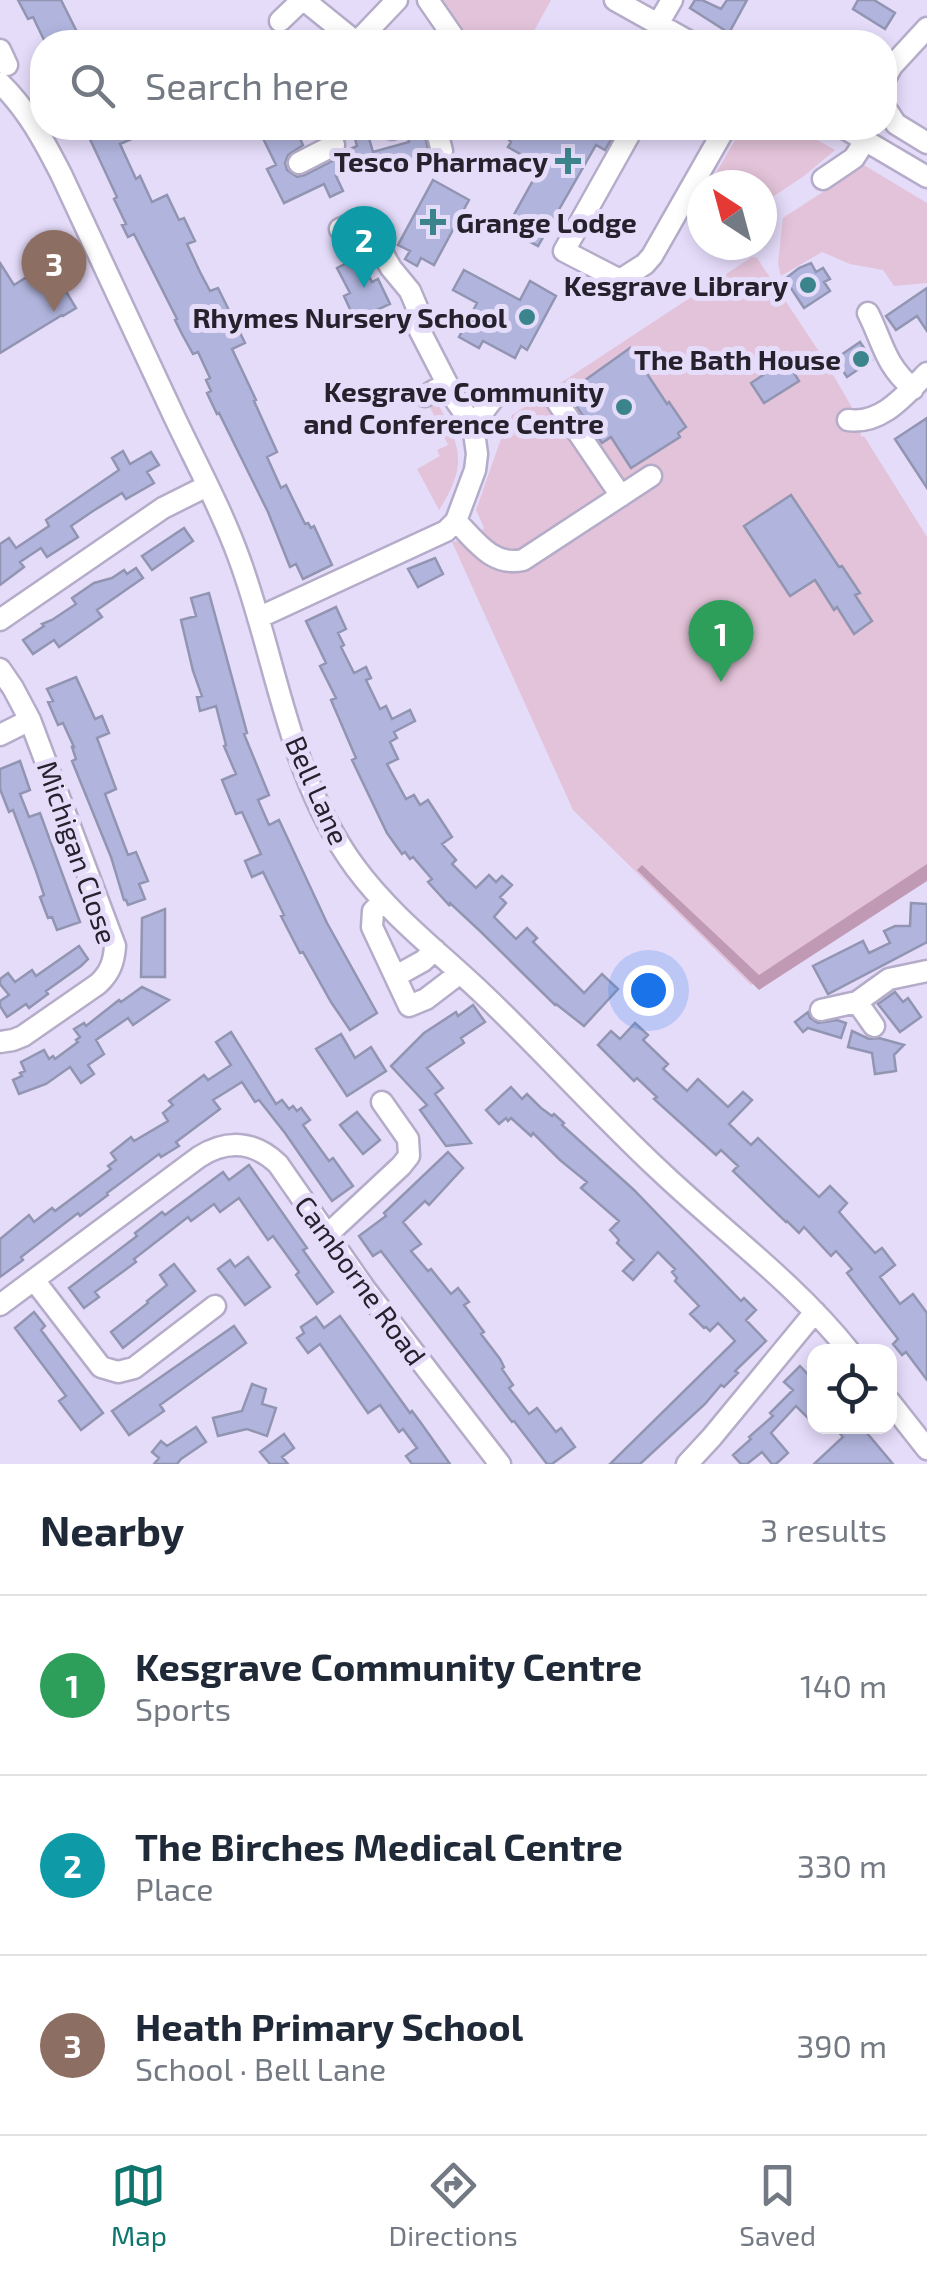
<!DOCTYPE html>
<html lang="en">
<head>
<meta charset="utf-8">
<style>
	:root { --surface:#fff; --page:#f2f2f3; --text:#1f2937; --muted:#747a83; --line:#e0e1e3; --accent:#0f766e }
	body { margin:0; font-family:"Exo 2",sans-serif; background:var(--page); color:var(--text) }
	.controls { position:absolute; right:30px; bottom:30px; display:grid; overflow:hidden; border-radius:20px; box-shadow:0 5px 15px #0003 }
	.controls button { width:90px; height:90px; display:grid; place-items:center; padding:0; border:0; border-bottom:2px solid var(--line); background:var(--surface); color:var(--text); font:50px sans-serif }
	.compass { position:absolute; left:687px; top:170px; width:90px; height:90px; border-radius:50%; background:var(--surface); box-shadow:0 5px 15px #0003; rotate:324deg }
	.you { position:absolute; left:648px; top:990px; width:35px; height:35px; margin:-25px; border:8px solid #fff; border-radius:50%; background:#1a73e8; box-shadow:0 0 0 15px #1a73e833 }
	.badge { display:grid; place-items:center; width:65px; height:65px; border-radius:50%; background:var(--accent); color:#fff; font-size:32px; font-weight:700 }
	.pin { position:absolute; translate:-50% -82px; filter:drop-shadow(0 2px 5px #0008) }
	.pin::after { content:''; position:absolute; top:52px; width:35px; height:30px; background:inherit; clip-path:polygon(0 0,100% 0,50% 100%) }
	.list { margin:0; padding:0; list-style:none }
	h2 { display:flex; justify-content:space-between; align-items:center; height:130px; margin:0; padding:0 40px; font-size:42px }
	h2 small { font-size:32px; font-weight:400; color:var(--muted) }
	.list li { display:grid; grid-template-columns:65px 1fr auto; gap:30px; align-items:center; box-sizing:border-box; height:180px; padding:0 40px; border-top:2px solid var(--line) }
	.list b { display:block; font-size:38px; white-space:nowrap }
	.list p { margin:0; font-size:32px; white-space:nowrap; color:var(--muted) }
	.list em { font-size:32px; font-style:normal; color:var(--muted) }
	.icon { flex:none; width:55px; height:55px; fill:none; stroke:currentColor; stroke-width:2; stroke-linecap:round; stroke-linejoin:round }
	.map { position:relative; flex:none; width:927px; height:1464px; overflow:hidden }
	.search { position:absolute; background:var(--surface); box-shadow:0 5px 15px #0003; left:30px; right:30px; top:30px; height:110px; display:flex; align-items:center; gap:25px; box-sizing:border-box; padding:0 35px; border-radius:40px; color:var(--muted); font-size:38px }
	.sheet { height:670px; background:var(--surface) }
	nav { display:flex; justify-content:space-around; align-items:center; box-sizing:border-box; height:140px; border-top:2px solid var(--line); background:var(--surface); font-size:28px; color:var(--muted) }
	nav a { display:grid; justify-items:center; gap:5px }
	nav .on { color:var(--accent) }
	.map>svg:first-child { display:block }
	.green { fill:#e3c3d9 }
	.forest { fill:#c09ab5 }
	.building { fill:#b1b5de; stroke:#9295b1; stroke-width:2.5 }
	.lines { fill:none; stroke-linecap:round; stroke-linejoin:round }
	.minor-casing { stroke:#b4acc8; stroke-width:25 }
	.minor { stroke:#fff; stroke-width:20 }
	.poi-dot { fill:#3c848c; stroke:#e5dcfa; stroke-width:4 }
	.labels { text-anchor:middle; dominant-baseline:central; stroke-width:10; stroke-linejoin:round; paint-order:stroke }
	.poi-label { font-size:28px; font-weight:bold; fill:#25222d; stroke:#e5dcfa; text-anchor:end }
	.street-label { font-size:28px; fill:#25222d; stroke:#e5dcfa }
</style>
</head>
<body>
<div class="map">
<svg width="927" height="1464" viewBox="0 0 927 1464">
	<rect width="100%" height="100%" fill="#e5dcfa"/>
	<path class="green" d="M443 0H551L528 42H466L441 5 445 2Z
		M742 128H796L835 150 804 176 762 204V185H709Z
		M864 165 927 203V283L894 286 883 270 850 264 822 252 781 276 778 264 783 218Z
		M752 257 757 258 824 359 865 430 860 434 862 437 864 436 927 537V865L751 985 573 810 452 542 459 541 466 547 484 528 476 510 502 436 512 415Z
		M435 397C458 445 471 460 439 510L417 469 440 456 437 450 448 445 427 401Z"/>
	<path class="forest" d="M927 864V881L759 990 637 870 642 865 759 975Z"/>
	<path class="building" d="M18 0H61L82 42H45L33 17 28 19Z
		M695 0H702L721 9 727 0H747L729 33 690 8Z
		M858 0H874L895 13 885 29 853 9Z
		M104 128H132L136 137 120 144 136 179 140 176 152 202 167 195 179 220 184 218 195 241 187 244 200 272 210 291 218 288 245 343 232 349 256 400 254 401 277 452 267 457 281 488 286 485 305 524 308 523 311 528 314 526 332 565 303 579 296 564 290 567 268 512 219 413 217 414 207 393 211 391 206 380 210 378 198 352 193 354 182 334 175 320 177 319 134 234 128 237 122 225 126 224 114 199 117 197 88 135Z
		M258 128H295L303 145 288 155 285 163 287 170 297 177 305 175 340 157 346 151 357 146 352 128H366L373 152 409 142 405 128H423L430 158 379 169 378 165 336 176 343 191 330 197 324 184 284 203 267 169 276 165Z
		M516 128H618L605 150 596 145 538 246 506 229 541 166 508 147 511 142 509 140Z
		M433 180 469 200 434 265 421 258 417 266 405 259 410 251 398 245Z
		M359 257 372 282 378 279 390 304 355 320 344 296 350 293 337 268Z
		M0 263 14 285 49 263 76 308 63 316 62 315 0 353Z
		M811 263 816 272 823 268 830 279 824 282 830 291 804 308 785 279 799 268Z
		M464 270 520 300 530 281 556 296 527 350 521 346 515 358 483 341 479 348 459 337 477 303 453 290Z
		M927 288V331L917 316 896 330 886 316Z
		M860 342 872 360 847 377 835 359Z
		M630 348 667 404 669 402 686 427 678 433 680 437 631 468 611 437 602 443 567 393Z
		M786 360 799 381 764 403 751 383Z
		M927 418V488L895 439Z
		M123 451 130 464 151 452 159 465 147 472 154 483 126 499 122 493 93 511 71 526 78 537 47 557 41 548 20 562 24 567 0 585V544L9 538 16 548 49 526 46 520 119 470 112 458Z
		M791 495 839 567 842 566 860 593 855 595 872 621 854 634 837 607 834 610 815 580 790 596 744 526Z
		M184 528 193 541 152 570 142 556Z
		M435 558 443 574 418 587 408 569Z
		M136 568 143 578 97 610 102 617 59 647 54 640 33 654 23 640 44 626 42 624 52 620 76 604 72 598 94 583 112 578 124 570 127 574Z
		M209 593 247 733 244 734 269 795 258 800 269 825 279 820 327 923 377 1013 350 1030 331 1002 303 952 300 953 281 916 284 915 263 872 252 877 245 861 261 854 242 812 236 814 222 780 236 774 224 746 226 745 216 706 200 711 197 697 202 696 193 671 181 620 196 616 191 598Z
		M336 607 346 629 338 633 344 645 341 647 354 673 366 667 371 678 366 680 380 709 386 706 392 719 410 710 415 721 394 732 397 738 390 742 398 759 387 764 406 799 414 795 420 805 428 800 452 837 442 844 456 860 452 864 476 888 489 875 496 882 502 876 512 885 500 897 506 903 494 917 516 939 527 928 537 938 533 942 584 993 602 974 618 989 584 1026 556 1004 555 1005 480 931 450 903 449 905 428 882 432 879 413 857 410 859 405 852 402 854 387 833 352 760 356 758 331 700 336 698 320 666 326 663 306 621Z
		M76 677 95 719 102 716 109 733 97 738 116 789 105 794 128 855 136 852 148 881 139 884 145 899 128 905 126 900H124L111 857 72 761 76 759 72 747H74L63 723 58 725 48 702 53 701 47 689Z
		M20 761 30 790 20 794 29 817 40 813 80 922 57 930 52 917 48 918 40 897 44 895 36 871 13 810 9 812 0 789V769Z
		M911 903 927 904V942L828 994 813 966 863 941 869 953 890 943 884 931 895 926H910Z
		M165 909V977H141L142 918Z
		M79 946 88 959 81 966 46 991 48 994 29 1008 26 1004 7 1017 0 1006V1001L9 995 0 984V979L8 973 15 982 32 970 36 976Z
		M142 987 169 1000 133 1025 128 1018 96 1040 104 1054 88 1065 94 1074 81 1083 70 1067 46 1084 19 1094 13 1080 22 1076 20 1073 25 1071 21 1062 44 1050 49 1059 53 1056 55 1059 78 1042 76 1040 80 1037 74 1029 84 1023 86 1026 119 1000 121 1002Z
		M895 992 903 1002 908 998 921 1017 900 1032 878 1004Z
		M473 1005 485 1022 461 1038 464 1043 427 1068 443 1088 435 1094 471 1143 446 1146 420 1110 427 1105 391 1066 424 1033 456 1012 458 1016Z
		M808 1012 810 1018 818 1023 837 1020 846 1023 841 1038 808 1028 803 1032 795 1022Z
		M635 1023 648 1035 643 1040 668 1064 663 1069 687 1091 698 1079 728 1107 743 1092 752 1100 729 1124 751 1145 758 1138 819 1197 830 1186 847 1203 839 1212 875 1253 882 1248 895 1265 880 1277 900 1304 913 1294 927 1313V1380L906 1352 902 1355 893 1344 898 1339 847 1273 852 1269 836 1251 831 1256 804 1227 799 1233 787 1221 786 1222 733 1171 738 1166 721 1150 716 1155 654 1099 657 1097 637 1078 634 1081 598 1045 611 1031 620 1039Z
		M852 1031 869 1039 879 1038 904 1045 894 1055 896 1071 875 1074 872 1053 848 1047Z
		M231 1032 276 1104 282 1100 289 1109 293 1106 297 1111 301 1108 310 1120 303 1125 329 1161 333 1158 353 1186 332 1201 285 1133 259 1100 255 1102 242 1082 213 1100 220 1109 176 1142 179 1146 161 1157 159 1154 107 1193 108 1195 80 1216 78 1213 21 1257 23 1260 0 1277V1239L29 1215 34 1222 52 1208 55 1211 111 1169 108 1166 116 1160 111 1153 131 1137 134 1141 168 1121 163 1113 173 1105 169 1101 204 1075 208 1080 231 1065 216 1042Z
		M341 1034 355 1058 371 1047 386 1071 347 1096 316 1049Z
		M511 1087 522 1099 527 1094 541 1108 552 1116 554 1114 564 1123 562 1125 634 1190 741 1301 744 1298 756 1310 746 1320 766 1341 735 1371 738 1373 724 1387 721 1385 705 1404 640 1464H610L735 1341 718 1323 710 1331 706 1327 704 1328 690 1314 699 1306 675 1281 677 1278 672 1272 675 1269 658 1252 633 1280 623 1271 634 1260 617 1243 619 1240 610 1230 619 1221 581 1188 587 1182 560 1160 533 1133 531 1136 511 1118 508 1121 506 1118 499 1124 486 1110Z
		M357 1112 380 1140 363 1154 340 1125Z
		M448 1152 463 1168 429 1205 425 1201 403 1222 421 1244 411 1251 428 1271 431 1269 451 1294 458 1288 469 1302 464 1305 484 1332 481 1334 500 1359 504 1367 502 1369 513 1385 509 1388 529 1414 537 1408 556 1432 561 1428 575 1447 552 1464H547L514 1421 512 1422 381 1251 373 1256 359 1236 386 1216 384 1213Z
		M249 1165 307 1248 303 1250 333 1292 317 1304 296 1275 299 1272 273 1236 268 1240 239 1198 220 1212 214 1204 191 1221 188 1217 134 1259 136 1262 95 1292 99 1297 84 1308 69 1288 137 1236 135 1233 162 1212 165 1215 223 1172 229 1180Z
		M248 1257 270 1287 245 1305 218 1269 230 1260 235 1267Z
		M174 1264 195 1291 123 1348 111 1332 148 1303 147 1301 167 1285 160 1275Z
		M34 1312 45 1326 41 1330 103 1413 81 1430 59 1401 66 1396 15 1328Z
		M340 1316 410 1413 412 1411 421 1423 450 1464H412L406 1456 417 1448 403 1429 399 1432 380 1405 368 1413 320 1344 308 1353 297 1338 304 1333 301 1327 316 1317 324 1328Z
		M234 1326 246 1343 160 1405 164 1411 129 1435 112 1411Z
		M800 1366 814 1381V1424L796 1406 771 1433 788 1453 776 1464H772L762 1452 747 1464H741L733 1455 751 1439 749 1437 773 1416 770 1413 793 1390 784 1382Z
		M252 1384 266 1389 262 1404 276 1408 267 1436 247 1429 218 1436 213 1418 242 1411Z
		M833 1426H861L893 1464H814L843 1437Z
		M196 1427 206 1442 181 1459 177 1464H154L159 1458 152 1452 161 1441 167 1446Z
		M284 1434 294 1448 282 1457 288 1464H270L260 1452Z"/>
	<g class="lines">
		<g class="minor-casing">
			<path id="minor" d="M304 0 356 42
				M428 0 457 42
				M615 0 690 42
				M280 21 302 0
				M658 24 672 0
				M357 42 397 0
				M0 50 7 65
				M884 80 892 66 927 28
				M0 83C27 109 44 141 61 174 99 254 135 334 173 414 195 461 221 508 239 558 277 661 288 776 355 867 391 916 439 952 483 994 543 1051 598 1113 659 1170 722 1230 795 1283 850 1352
				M884 106 896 124 927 143
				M391 128 392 129
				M436 128 442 151
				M633 128 564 251 620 280 645 264 652 256 725 128
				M844 128 927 177
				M299 163 334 145 329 128
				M823 179 854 158 866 139
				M868 313C884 345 884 363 913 389
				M425 396 447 383
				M558 403 621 496
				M848 420C882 425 906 394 927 373
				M473 425 493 399
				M456 521C475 540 492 567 523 560L651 476
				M258 618 446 531 456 521 475 470 477 454 473 425 456 401 420 331 418 310 410 291 391 268 366 224 354 223 340 229
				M0 620 163 508 207 486
				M0 669 13 688 30 720 115 946C114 962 110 973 98 984L23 1036 13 1040 0 1042
				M0 735 30 720
				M383 901 373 911 372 927 409 1006 426 999 460 973
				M396 976 423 961 435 950
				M857 1002 874 1026
				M821 1010 857 1002 889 979 927 971
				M327 1235 401 1166 409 1156 408 1139 382 1102
				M34 1280 101 1367 118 1372 134 1368 215 1306
				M0 1305 199 1157C227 1139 254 1141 278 1164L365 1289 500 1464
				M890 1402 927 1449
				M687 1464 712 1437 815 1312"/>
		</g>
		<use href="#minor" class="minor"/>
	</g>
	<g class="poi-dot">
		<path d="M563 146h10v10h10v10h-10v10h-10v-10h-10v-10h10z"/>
		<path d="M428 207h10v10h10v10h-10v10h-10v-10h-10v-10h10z"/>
		<circle cx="808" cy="285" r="10"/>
		<circle cx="527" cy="317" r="10"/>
		<circle cx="861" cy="359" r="10"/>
		<circle cx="624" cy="407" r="10"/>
	</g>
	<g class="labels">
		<g class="poi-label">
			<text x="548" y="161">Tesco Pharmacy</text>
			<text x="456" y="222" text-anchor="start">Grange Lodge</text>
			<text x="788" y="285">Kesgrave Library</text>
			<text x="507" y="317">Rhymes Nursery School</text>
			<text x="841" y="359">The Bath House</text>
			<text x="604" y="391">Kesgrave Community<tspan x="604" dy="32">and Conference Centre</tspan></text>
		</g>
		<g class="street-label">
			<text transform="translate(318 790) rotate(66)">Bell Lane</text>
			<text transform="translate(78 852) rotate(71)">Michigan Close</text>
			<text transform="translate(361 1280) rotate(54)">Camborne Road</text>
		</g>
	</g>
</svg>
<div class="controls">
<button><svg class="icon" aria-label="locate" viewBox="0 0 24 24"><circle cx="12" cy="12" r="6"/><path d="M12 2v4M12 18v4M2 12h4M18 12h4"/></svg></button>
</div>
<svg class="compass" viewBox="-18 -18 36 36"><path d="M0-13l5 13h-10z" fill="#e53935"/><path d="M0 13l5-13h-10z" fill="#747a83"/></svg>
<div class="you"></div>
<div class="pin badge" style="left:721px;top:682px;background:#2e9e5b">1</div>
<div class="pin badge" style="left:364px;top:288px;background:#0f9aa8">2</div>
<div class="pin badge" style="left:54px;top:312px;background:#8d6e63">3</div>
<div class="search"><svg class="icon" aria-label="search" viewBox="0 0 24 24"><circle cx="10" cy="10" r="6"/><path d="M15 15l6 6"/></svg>Search here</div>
</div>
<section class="sheet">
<h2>Nearby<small>3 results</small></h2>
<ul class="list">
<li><span class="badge" style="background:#2e9e5b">1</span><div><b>Kesgrave Community Centre</b><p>Sports</p></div><em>140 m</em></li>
<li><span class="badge" style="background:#0f9aa8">2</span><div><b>The Birches Medical Centre</b><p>Place</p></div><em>330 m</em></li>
<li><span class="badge" style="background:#8d6e63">3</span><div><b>Heath Primary School</b><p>School · Bell Lane</p></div><em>390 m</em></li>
</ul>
</section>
<nav>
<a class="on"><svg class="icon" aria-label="map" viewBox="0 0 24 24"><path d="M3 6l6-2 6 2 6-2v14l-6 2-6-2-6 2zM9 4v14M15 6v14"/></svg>Map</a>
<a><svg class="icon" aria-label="directions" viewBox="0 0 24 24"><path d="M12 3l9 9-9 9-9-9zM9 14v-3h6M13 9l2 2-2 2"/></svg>Directions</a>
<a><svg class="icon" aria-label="saved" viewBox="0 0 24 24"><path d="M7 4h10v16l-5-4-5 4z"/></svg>Saved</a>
</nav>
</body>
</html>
